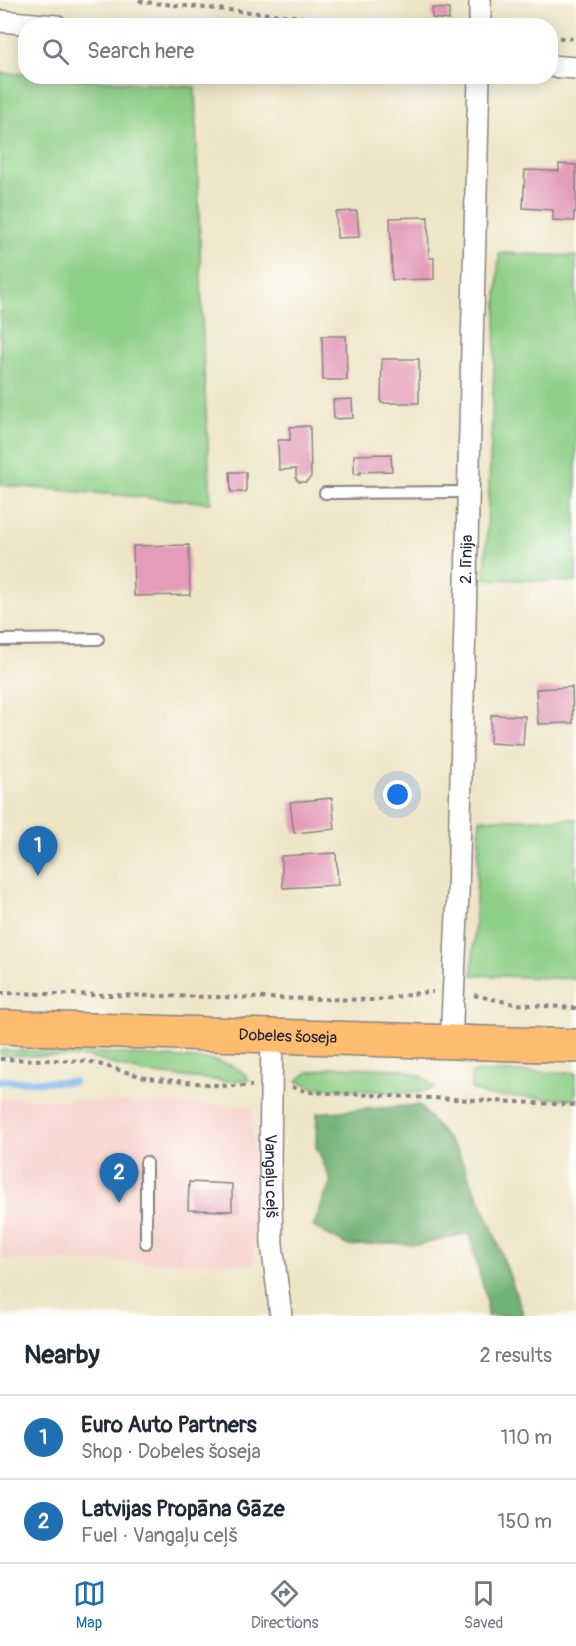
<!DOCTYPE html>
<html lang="en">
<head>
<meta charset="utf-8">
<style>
	:root { --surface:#fff; --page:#f2f2f3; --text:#1f2937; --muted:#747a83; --line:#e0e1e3; --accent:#1f6fb2 }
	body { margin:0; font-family:Pangolin,sans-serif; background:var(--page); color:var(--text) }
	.you { position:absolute; left:398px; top:795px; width:21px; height:21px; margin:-15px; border:4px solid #fff; border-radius:50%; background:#1a73e8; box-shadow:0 0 0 9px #1a73e833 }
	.badge { display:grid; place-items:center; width:39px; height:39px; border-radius:50%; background:var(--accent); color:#fff; font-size:20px; font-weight:700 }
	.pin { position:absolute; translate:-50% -50px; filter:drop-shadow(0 2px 3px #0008) }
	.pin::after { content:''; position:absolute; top:32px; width:21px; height:18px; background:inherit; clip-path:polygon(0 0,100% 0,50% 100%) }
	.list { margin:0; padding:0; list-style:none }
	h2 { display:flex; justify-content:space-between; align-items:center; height:78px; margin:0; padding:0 24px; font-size:26px }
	h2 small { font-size:20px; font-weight:400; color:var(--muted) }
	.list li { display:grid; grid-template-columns:39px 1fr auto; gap:18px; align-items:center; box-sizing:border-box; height:84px; padding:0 24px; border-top:2px solid var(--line) }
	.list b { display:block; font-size:22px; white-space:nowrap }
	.list p { margin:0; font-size:20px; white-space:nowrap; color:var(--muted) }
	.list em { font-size:20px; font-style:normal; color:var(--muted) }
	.icon { flex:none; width:33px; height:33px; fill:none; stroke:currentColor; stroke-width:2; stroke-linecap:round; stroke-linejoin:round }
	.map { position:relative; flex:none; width:576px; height:1316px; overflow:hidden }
	.search { position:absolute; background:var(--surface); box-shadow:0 3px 15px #0003; left:18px; right:18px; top:18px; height:66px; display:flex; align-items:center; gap:15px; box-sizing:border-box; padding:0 21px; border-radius:24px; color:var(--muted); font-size:22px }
	.sheet { height:246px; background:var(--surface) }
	nav { display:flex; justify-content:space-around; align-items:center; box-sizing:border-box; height:84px; border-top:2px solid var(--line); background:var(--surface); font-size:16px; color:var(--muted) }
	nav a { display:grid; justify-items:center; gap:3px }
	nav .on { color:var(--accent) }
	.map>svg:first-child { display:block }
	.built { fill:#f7d0ca }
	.green { fill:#8ecf87; stroke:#587861; stroke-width:1.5 }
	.forest { fill:#72b274; stroke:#4a6a58; stroke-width:1.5 }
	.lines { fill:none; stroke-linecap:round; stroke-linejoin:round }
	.stream { stroke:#79b5eb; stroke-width:7 }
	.building { fill:#e49cba }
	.lane-casing { stroke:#888481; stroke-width:14 }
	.street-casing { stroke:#888481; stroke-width:24 }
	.primary-casing { stroke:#888481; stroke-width:36 }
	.path { stroke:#888481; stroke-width:4; stroke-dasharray:4.5 4.5; stroke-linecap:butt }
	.lane { stroke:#fff; stroke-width:10 }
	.street { stroke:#fff; stroke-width:21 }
	.primary { stroke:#febc70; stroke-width:33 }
	.labels { text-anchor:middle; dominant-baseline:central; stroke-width:6; stroke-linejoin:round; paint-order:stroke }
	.street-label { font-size:16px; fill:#22223b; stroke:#fdfcf7 }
</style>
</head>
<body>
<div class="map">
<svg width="576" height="1316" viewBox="0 0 576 1316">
	<rect width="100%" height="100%" fill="#fdfcf7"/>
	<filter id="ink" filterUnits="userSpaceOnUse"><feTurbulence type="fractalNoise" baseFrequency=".0167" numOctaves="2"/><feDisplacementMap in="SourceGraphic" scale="12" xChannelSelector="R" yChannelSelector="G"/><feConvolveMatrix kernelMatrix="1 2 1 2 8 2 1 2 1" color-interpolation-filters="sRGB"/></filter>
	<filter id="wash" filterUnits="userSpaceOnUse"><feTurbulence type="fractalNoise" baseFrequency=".008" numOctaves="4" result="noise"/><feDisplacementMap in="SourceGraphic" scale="24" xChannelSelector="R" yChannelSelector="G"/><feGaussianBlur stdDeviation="1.35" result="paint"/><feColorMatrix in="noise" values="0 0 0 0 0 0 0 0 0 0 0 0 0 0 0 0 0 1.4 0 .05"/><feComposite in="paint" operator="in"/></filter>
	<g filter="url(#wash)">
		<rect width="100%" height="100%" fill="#eee5c7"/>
		<path class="built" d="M0 1098 253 1106 254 1264 0 1260Z"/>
		<path class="green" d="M0 73 25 74 26 76 53 77 195 87 204 372 211 503 0 485Z
			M499 253 576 256V582L485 579Z
			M480 819H576V979L472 975Z
			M0 1050 88 1052 212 1060 233 1066 244 1073 249 1080 225 1081 144 1073 87 1057 0 1055Z
			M334 1067 402 1069 423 1077 435 1088 415 1093 314 1088 297 1081 307 1073Z
			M479 1071 576 1073V1099L488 1096 471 1089V1074Z"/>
		<path class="forest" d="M419 1105 458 1152 493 1230 524 1316H487L486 1298 469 1233 419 1245 391 1243 349 1246 313 1227 331 1181 316 1146 317 1113Z"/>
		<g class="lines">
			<path class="stream" d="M0 1081 74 1082"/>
		</g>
		<g id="blocks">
			<path class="building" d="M432 8 449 9V20L432 18Z
				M559 164 576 165V212H574V221L553 220V210L523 208 525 170 559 171Z
				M357 211 359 237 337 238 336 212Z
				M428 217 429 258H434V279L392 280 390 218Z
				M322 336H346L347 380H323Z
				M382 359H419V403H381Z
				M352 399 353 418 334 419 333 400Z
				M310 426 311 477 306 482H299L296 479V469L279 470 278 440H290V427Z
				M391 454 392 471 360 472V474H354V455Z
				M230 472H246V492H231Z
				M189 545 190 595 134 596 133 546Z
				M572 687 573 723 538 724 536 689Z
				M491 715 525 716 523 745 490 743Z
				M332 798 335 829 294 833 290 802Z
				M336 853 338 885 283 888 281 856Z
				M189 1182 232 1184V1211L188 1210Z"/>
		</g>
	</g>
	<g filter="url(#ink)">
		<use href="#blocks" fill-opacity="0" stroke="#888481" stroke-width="1.5"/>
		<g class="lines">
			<g class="lane-casing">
				<path id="lane" d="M325 493 469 492
					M0 640 98 639
					M146 1162V1243"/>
			</g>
			<g class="street-casing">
				<g id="street">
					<path d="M0 21 57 26"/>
					<path d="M480 26V0"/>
					<path d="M550 66 576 68"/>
					<path id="s1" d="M272 1035 270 1158 272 1244 281 1316"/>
					<path id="s2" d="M451 1042 458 894 479 76"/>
				</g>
			</g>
			<g class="primary-casing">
				<g id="primary">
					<path id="s3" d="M0 1027 576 1046"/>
				</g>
			</g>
			<path class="path" d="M139 0 143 2 398 26
				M550 37 576 39
				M0 993 374 1000C394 999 413 992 433 992
				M474 995 515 1004 576 1008
				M0 1059 88 1061 147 1078 226 1086H252
				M292 1087 309 1092 576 1105"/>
			<use href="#lane" class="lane"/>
			<use href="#street" class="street"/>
			<use href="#primary" class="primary"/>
		</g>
	</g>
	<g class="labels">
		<g class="street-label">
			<text stroke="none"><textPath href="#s2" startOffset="483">2. līnija</textPath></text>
			<text stroke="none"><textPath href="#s3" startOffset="288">Dobeles šoseja</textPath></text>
			<text stroke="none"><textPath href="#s1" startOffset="141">Vangaļu ceļš</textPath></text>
		</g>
	</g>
</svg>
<div class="you"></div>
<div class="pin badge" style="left:38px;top:876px">1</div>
<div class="pin badge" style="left:119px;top:1203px">2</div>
<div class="search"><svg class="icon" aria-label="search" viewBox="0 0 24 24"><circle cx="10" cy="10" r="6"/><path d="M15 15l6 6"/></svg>Search here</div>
</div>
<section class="sheet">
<h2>Nearby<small>2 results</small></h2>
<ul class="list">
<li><span class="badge">1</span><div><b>Euro Auto Partners</b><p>Shop · Dobeles šoseja</p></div><em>110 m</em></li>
<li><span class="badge">2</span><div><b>Latvijas Propāna Gāze</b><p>Fuel · Vangaļu ceļš</p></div><em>150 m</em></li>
</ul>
</section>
<nav>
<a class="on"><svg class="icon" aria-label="map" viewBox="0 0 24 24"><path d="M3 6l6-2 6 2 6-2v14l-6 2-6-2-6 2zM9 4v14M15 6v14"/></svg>Map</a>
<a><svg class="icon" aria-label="directions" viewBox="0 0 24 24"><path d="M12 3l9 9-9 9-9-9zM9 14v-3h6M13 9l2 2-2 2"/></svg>Directions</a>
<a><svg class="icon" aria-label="saved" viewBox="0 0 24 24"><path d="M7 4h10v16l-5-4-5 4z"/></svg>Saved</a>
</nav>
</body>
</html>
